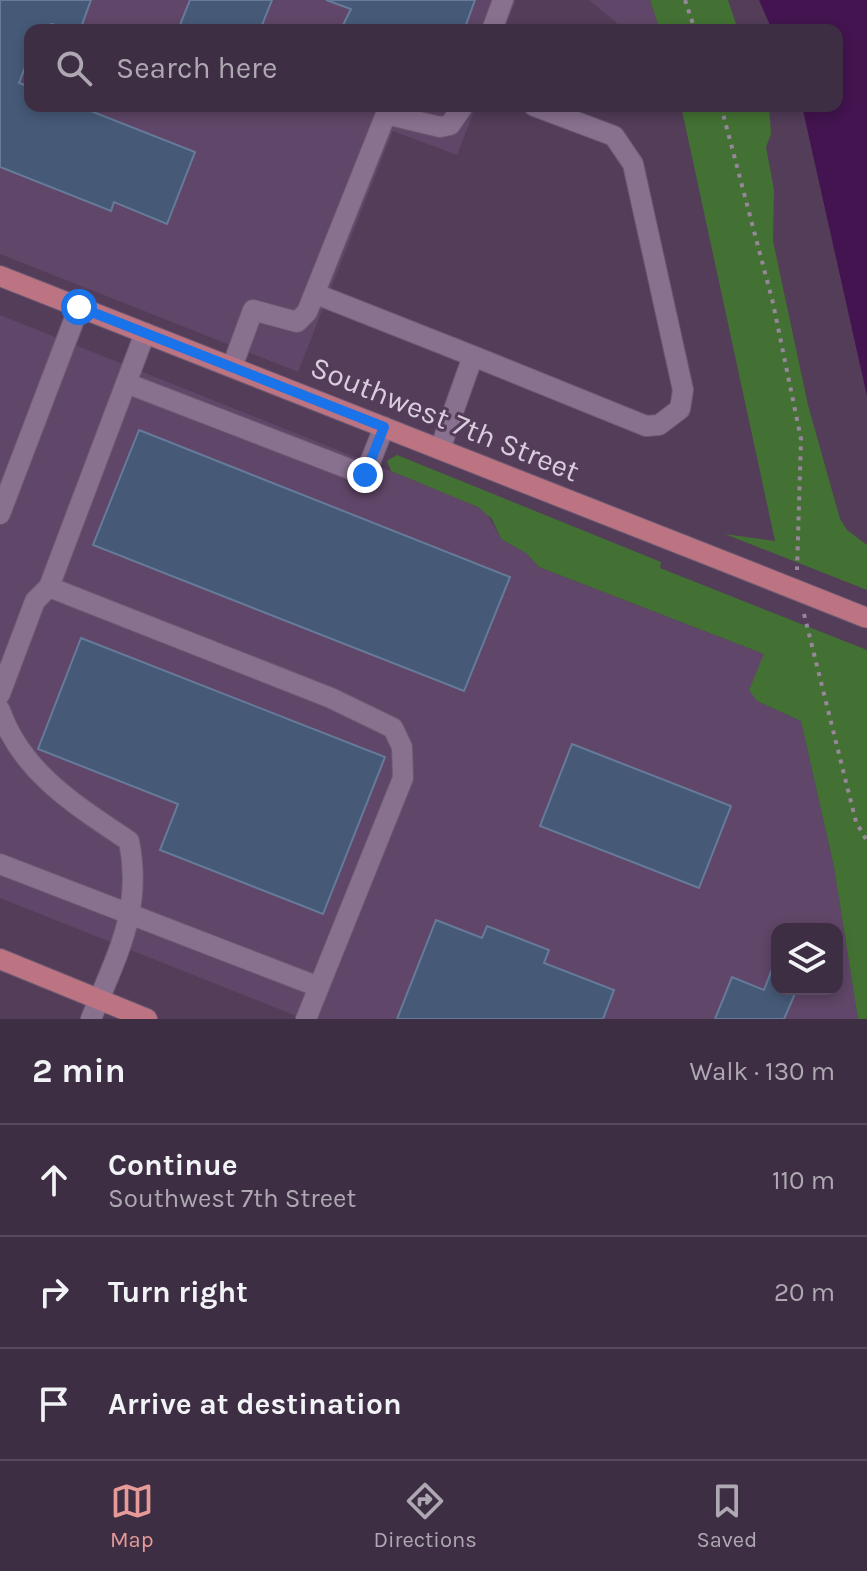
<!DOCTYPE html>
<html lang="en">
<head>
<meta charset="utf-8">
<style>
	:root { --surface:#3e2e43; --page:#45364a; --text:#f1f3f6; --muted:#ada8b2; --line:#574a5c; --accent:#e69b98 }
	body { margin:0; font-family:Karla,sans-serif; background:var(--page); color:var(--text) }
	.controls { position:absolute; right:24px; bottom:24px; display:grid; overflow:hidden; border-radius:16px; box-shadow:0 4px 12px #0003 }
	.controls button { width:72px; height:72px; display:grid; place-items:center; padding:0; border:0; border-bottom:2px solid var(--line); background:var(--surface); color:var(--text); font:40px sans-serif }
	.stop { position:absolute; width:24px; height:24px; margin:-18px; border:6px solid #1a73e8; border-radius:50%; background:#fff }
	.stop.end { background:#1a73e8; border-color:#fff; box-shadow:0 2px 8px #0008 }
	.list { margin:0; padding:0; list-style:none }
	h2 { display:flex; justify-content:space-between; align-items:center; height:104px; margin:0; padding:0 32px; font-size:34px }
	h2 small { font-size:26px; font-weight:400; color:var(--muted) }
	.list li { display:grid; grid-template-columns:52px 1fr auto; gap:24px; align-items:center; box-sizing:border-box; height:112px; padding:0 32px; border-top:2px solid var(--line) }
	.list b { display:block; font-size:30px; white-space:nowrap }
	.list p { margin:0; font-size:26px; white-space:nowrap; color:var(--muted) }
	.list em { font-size:26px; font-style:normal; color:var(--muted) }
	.icon { flex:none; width:44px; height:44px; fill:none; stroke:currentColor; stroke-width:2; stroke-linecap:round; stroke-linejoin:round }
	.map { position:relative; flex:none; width:867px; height:1019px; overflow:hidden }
	.search { position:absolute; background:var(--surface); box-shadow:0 4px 12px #0003; left:24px; right:24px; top:24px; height:88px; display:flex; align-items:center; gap:20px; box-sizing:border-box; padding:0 28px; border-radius:16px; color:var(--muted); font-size:30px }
	.sheet { height:440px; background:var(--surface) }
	nav { display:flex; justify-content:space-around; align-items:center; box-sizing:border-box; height:112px; border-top:2px solid var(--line); background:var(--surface); font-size:22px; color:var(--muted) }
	nav a { display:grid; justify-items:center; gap:4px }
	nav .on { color:var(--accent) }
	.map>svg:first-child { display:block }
	.built { fill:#604668; fill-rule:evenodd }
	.green { fill:#437133 }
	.water { fill:#431450 }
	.building { fill:#465a77; stroke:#667b9a; stroke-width:2 }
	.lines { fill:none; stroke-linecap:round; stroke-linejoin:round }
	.minor-casing { stroke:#6c5a71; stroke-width:22 }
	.major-casing { stroke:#6c5a71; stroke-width:22 }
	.path { stroke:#97869c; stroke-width:4; stroke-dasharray:4 6; stroke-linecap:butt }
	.minor { stroke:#88708f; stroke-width:20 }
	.major { stroke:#bc7483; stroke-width:20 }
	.major-bridge-casing { stroke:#6c5a71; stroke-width:22; stroke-linecap:butt }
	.major-bridge { stroke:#bc7483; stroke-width:20 }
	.route { stroke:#1a73e8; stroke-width:10 }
	.labels { text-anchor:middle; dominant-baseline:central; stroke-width:6; stroke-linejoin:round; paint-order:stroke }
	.street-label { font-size:30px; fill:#dacdde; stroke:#533d59 }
</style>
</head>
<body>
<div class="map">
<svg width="867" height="1019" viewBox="0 0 867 1019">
	<rect width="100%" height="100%" fill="#533d59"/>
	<path class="built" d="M0 0H516L504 30H30V106H476L457 155 393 131 298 372 0 254Z
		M589 0H650L660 30H625Z
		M0 315 468 502 486 512 501 539 526 553 539 567 764 654 757 701 801 721 834 867 858 1019H304L0 898ZM777 929H837V989H777Z"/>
	<path class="green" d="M650 0H728L738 30H660Z
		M681 106H769L771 134 766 147 774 190 773 241 808 405 840 519 847 530 867 545V590L725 534 775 541Z
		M397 455 661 562 660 568 867 650V1019H858L834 867 801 721 757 701 749 690 764 654 539 567 526 553 501 539 492 519 478 507 391 471 387 461Z"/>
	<path class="water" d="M759 0H867V396L802 106H837V30H772Z"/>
	<path class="building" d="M0 0H91L80 30 51 24 49 30H30V54L19 83 30 87V106H78L195 152 167 224 114 202 111 211 0 167Z
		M190 0H272L260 30H178Z
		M326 0H475L464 30H348L342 27 351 9Z
		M139 430 510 577 464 691 93 545Z
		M81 638 385 757 323 914 160 850 178 804 38 749Z
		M572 744 731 806 699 888 540 826Z
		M436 920 482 938 487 926 549 950 544 963 614 990 603 1019H397Z
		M774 964 777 989H797L784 1019H715L732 977 764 990Z"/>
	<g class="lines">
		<g class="minor-casing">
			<path id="minor" d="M492 30 503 0
				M316 294 473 356 440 449
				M473 356 646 426 659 425 680 409 683 390 633 164 614 136 534 106
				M232 367 253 310 297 322 307 312 386 114 440 127 450 125 463 106
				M126 383 365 475 384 427
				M0 514 79 307
				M49 587 145 333
				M0 694 35 601 49 587 331 698 393 728 402 747 403 778 306 1019
				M0 710C21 772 77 806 129 841 143 911 116 956 91 1019
				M0 864 319 987"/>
		</g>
		<g class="major-casing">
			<path id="major" d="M0 276 731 564
				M0 959 147 1019"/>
		</g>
		<path class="path" d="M685 0 695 30
			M721 106 773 303 801 439 797 570
			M804 614 856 822 867 841"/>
		<use href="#minor" class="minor"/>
		<use href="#major" class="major"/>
		<g class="major-bridge-casing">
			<path id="major-bridge" d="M731 564 867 618"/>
		</g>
		<use href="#major-bridge" class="major-bridge"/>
	</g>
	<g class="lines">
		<path class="route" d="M79 307 384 427 365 475"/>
	</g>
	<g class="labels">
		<g class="street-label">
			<text transform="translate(445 419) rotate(22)">Southwest 7th Street</text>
		</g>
	</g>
</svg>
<div class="controls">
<button><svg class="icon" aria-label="layers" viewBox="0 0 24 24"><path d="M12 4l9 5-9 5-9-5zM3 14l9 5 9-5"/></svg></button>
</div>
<div class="stop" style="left:79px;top:307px"></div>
<div class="stop end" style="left:365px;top:475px"></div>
<div class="search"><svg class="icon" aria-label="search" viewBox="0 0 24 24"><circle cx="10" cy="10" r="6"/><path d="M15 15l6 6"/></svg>Search here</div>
</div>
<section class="sheet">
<h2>2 min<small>Walk · 130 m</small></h2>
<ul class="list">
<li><svg class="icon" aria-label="ahead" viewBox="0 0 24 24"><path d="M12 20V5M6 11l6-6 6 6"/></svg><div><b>Continue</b><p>Southwest 7th Street</p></div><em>110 m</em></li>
<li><svg class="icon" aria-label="right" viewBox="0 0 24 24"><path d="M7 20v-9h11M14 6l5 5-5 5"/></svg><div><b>Turn right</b></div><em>20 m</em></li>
<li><svg class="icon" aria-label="arrive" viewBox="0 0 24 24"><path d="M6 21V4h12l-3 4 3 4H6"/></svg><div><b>Arrive at destination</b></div></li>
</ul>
</section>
<nav>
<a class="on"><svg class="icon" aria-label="map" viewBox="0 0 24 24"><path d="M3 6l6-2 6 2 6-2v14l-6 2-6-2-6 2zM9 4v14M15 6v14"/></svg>Map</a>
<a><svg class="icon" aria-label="directions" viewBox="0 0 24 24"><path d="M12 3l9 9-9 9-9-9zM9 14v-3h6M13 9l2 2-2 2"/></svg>Directions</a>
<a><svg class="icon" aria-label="saved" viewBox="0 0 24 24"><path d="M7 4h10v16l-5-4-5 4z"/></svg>Saved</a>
</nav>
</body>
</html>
